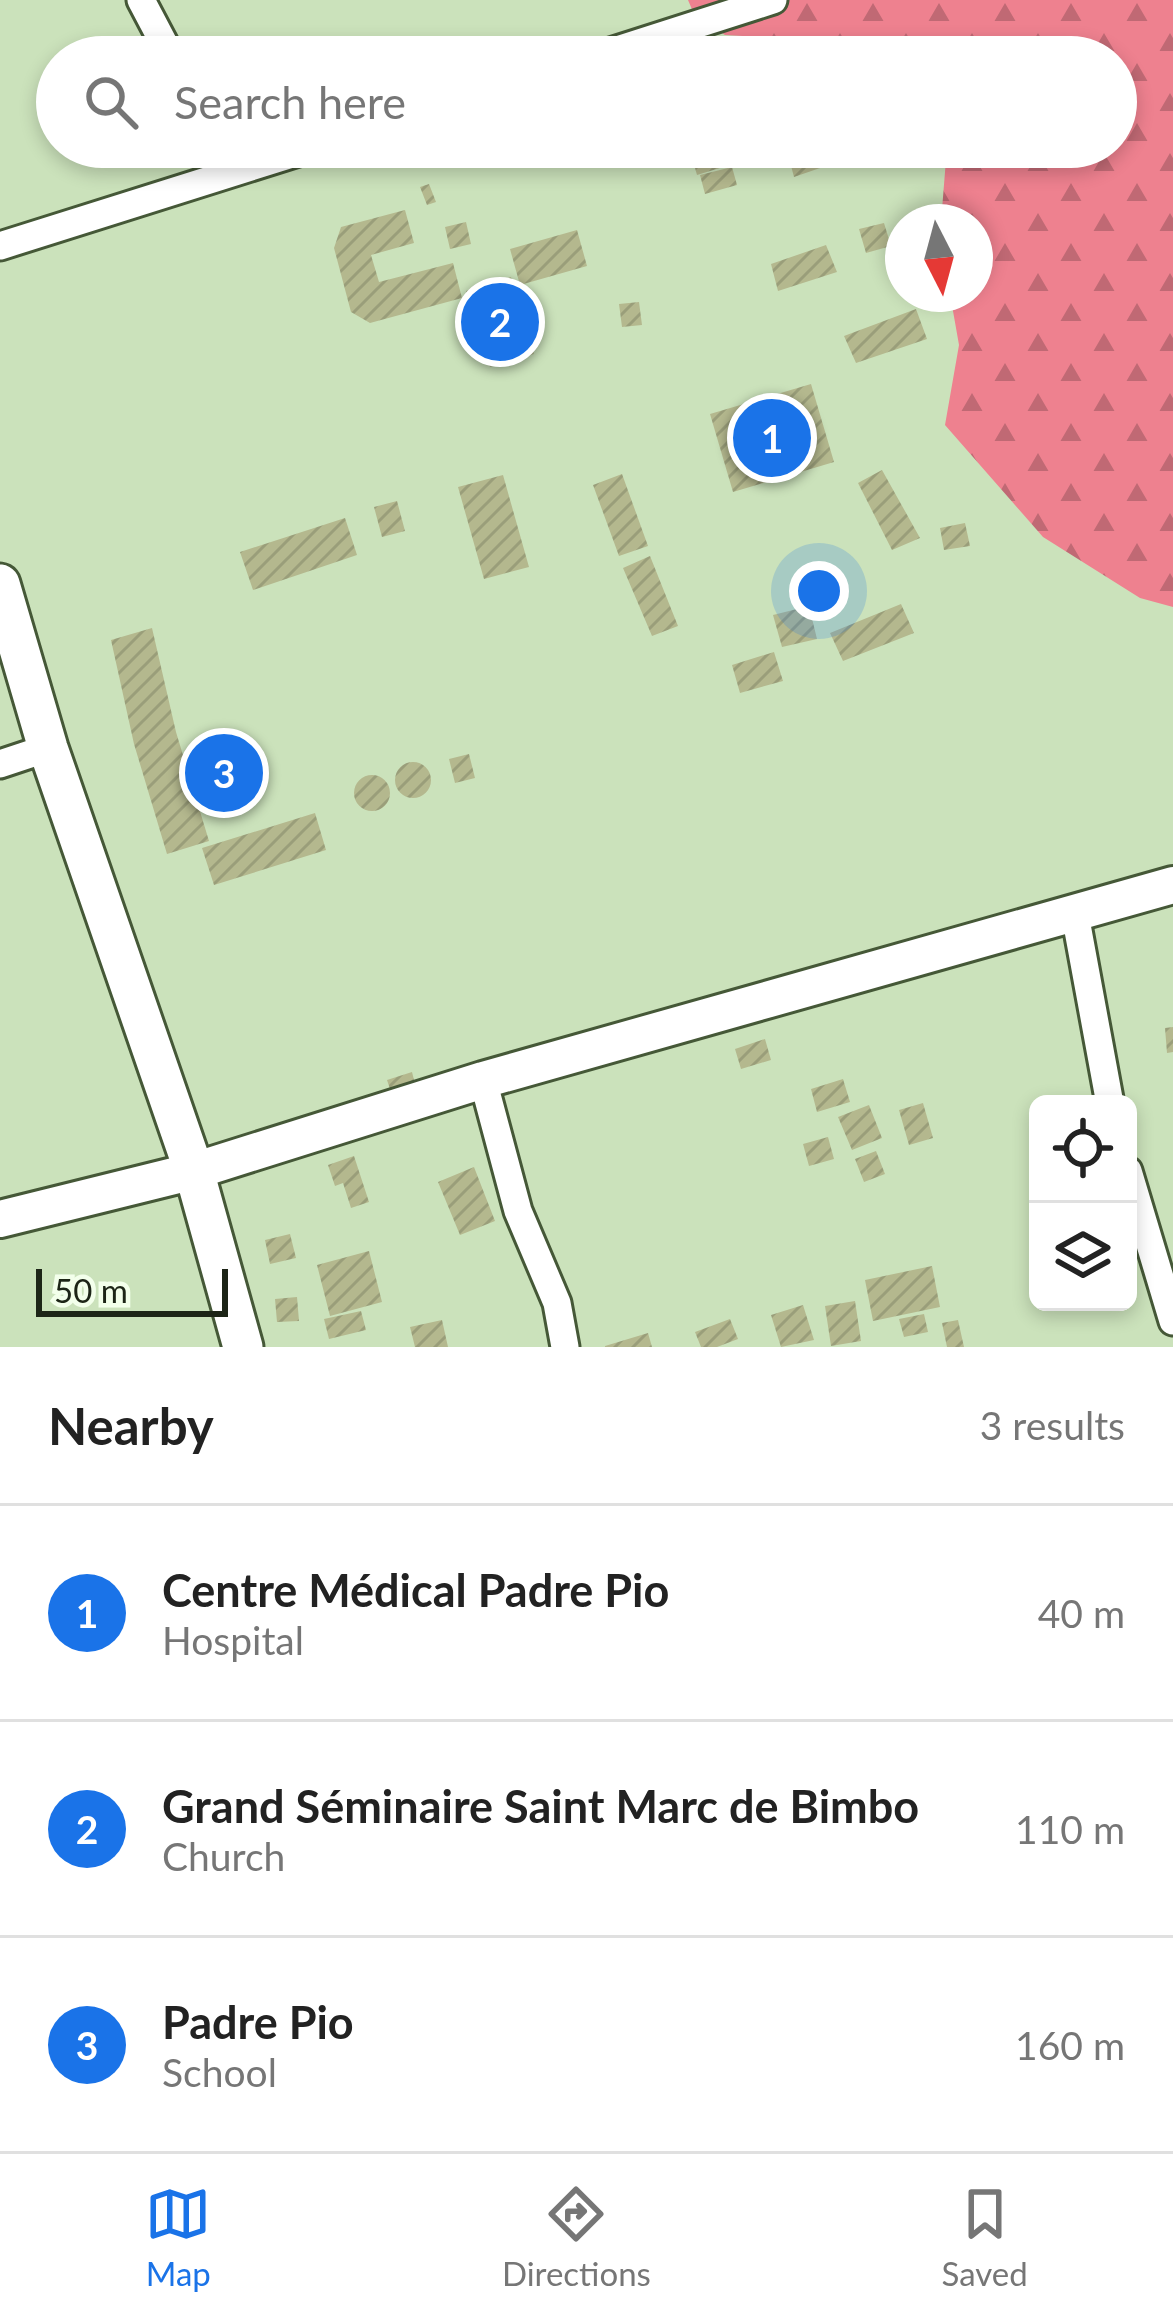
<!DOCTYPE html>
<html lang="en">
<head>
<meta charset="utf-8">
<style>
	:root { --surface:#fff; --page:#f2f2f2; --text:#222; --muted:#767676; --line:#e0e0e0; --accent:#1a73e8 }
	body { margin:0; font-family:Lato,sans-serif; background:var(--page); color:var(--text) }
	.controls { position:absolute; right:36px; bottom:36px; display:grid; overflow:hidden; border-radius:18px; box-shadow:0 6px 18px #0003 }
	.controls button { width:108px; height:108px; display:grid; place-items:center; padding:0; border:0; border-bottom:3px solid var(--line); background:var(--surface); color:var(--text); font:60px sans-serif }
	.compass { position:absolute; left:885px; top:204px; width:108px; height:108px; border-radius:50%; background:var(--surface); box-shadow:0 6px 18px #0003; rotate:174deg }
	.scale { position:absolute; left:36px; bottom:30px; width:192px; box-sizing:border-box; padding-left:12px; border:6px solid #1d2517; border-top:0; font-size:33px; line-height:42px; white-space:nowrap; color:#1d2517; -webkit-text-stroke:9px #f3ffeb; paint-order:stroke }
	.you { position:absolute; left:819px; top:591px; width:42px; height:42px; margin:-30px; border:9px solid #fff; border-radius:50%; background:#1a73e8; box-shadow:0 0 0 18px #1a73e833 }
	.badge { display:grid; place-items:center; width:78px; height:78px; border-radius:50%; background:var(--accent); color:#fff; font-size:39px; font-weight:700 }
	.pin { position:absolute; translate:-50% -50%; border:6px solid #fff; box-shadow:0 3px 12px #0006 }
	.list { margin:0; padding:0; list-style:none }
	h2 { display:flex; justify-content:space-between; align-items:center; height:156px; margin:0; padding:0 48px; font-size:51px }
	h2 small { font-size:39px; font-weight:400; color:var(--muted) }
	.list li { display:grid; grid-template-columns:78px 1fr auto; gap:36px; align-items:center; box-sizing:border-box; height:216px; padding:0 48px; border-top:3px solid var(--line) }
	.list b { display:block; font-size:45px; white-space:nowrap }
	.list p { margin:0; font-size:39px; white-space:nowrap; color:var(--muted) }
	.list em { font-size:39px; font-style:normal; color:var(--muted) }
	.icon { flex:none; width:66px; height:66px; fill:none; stroke:currentColor; stroke-width:2; stroke-linecap:round; stroke-linejoin:round }
	.map { position:relative; flex:none; width:1173px; height:1347px; overflow:hidden }
	.search { position:absolute; background:var(--surface); box-shadow:0 6px 18px #0003; left:36px; right:36px; top:36px; height:132px; display:flex; align-items:center; gap:30px; box-sizing:border-box; padding:0 42px; border-radius:66px; color:var(--muted); font-size:45px }
	.sheet { height:804px; background:var(--surface) }
	nav { display:flex; justify-content:space-around; align-items:center; box-sizing:border-box; height:168px; border-top:3px solid var(--line); background:var(--surface); font-size:33px; color:var(--muted) }
	nav a { display:grid; justify-items:center; gap:6px }
	nav .on { color:var(--accent) }
	.map>svg:first-child { display:block }
	.forest { fill:url(#forest-firs) }
	.building { fill:url(#building-hatch) }
	.lines { fill:none; stroke-linecap:round; stroke-linejoin:round }
	.minor-casing { stroke:#455837; stroke-width:33 }
	.tertiary-casing { stroke:#455837; stroke-width:42 }
	.secondary-casing { stroke:#455837; stroke-width:45 }
	.minor { stroke:#fff; stroke-width:27 }
	.tertiary { stroke:#fff; stroke-width:36 }
	.secondary { stroke:#fff; stroke-width:39 }
</style>
</head>
<body>
<div class="map">
<svg width="1173" height="1347" viewBox="0 0 1173 1347">
	<defs>
		<pattern id="forest-firs" width="22" height="20" patternUnits="userSpaceOnUse" patternTransform="scale(3)"><rect width="22" height="20" fill="#ee818f"/><path d="M5 1l3.5 6h-7zM16 11l3.5 6h-7z" fill="#c06974"/></pattern>
		<pattern id="building-hatch" width="6" height="6" patternUnits="userSpaceOnUse" patternTransform="scale(3)"><rect width="6" height="6" fill="#b4b88e"/><path d="M-1 1l2-2M0 6l6-6M5 7l2-2" fill="none" stroke="#9a9e7a"/></pattern>
	</defs>
	<rect width="100%" height="100%" fill="#cbe2bb"/>
	<path class="forest" d="M688 0H1173V607L1140 598 1043 537 945 425 959 345 950 294H975V222H941L947 147H1116V57H902L882 44 725 35 694 14Z"/>
	<path class="building" d="M689 147H728L733 164 697 175Z
		M786 147H815L820 168 794 177Z
		M426 149 429 164 408 168 405 153Z
		M732 167 737 185 705 194 700 175Z
		M429 184 436 202 427 205 420 187Z
		M405 210 414 243 371 255 379 282 453 263 462 298 370 323 351 312 334 248 341 227Z
		M466 222 471 244 450 249 445 227Z
		M884 223 891 246 866 253 859 229Z
		M577 230 587 266 520 285 510 249Z
		M826 245 837 272 778 291 771 264Z
		M511 277 534 354 490 367 466 291Z
		M639 302 642 325 622 327 619 304Z
		M916 309 927 339 856 363 844 336Z
		M811 384 834 462 733 492 710 414Z
		M882 470 920 538 892 550 858 483Z
		M622 474 648 546 619 556 593 485Z
		M503 475 529 567 484 579 458 487Z
		M397 501 405 531 382 537 374 507Z
		M345 518 357 555 253 590 240 552Z
		M965 523 970 546 944 550 940 528Z
		M650 556 678 626 652 636 623 568Z
		M901 604 914 633 843 661 830 633Z
		M809 606 817 639 782 647 773 615Z
		M152 628 176 732 209 841 167 854 134 744 111 640Z
		M774 652 783 681 740 693 732 665Z
		M469 754 475 778 455 783 449 759Z
		M395 780a18 18 0 1 1 36 0a18 18 0 1 1-36 0Z
		M354 793a18 18 0 1 1 36 0a18 18 0 1 1-36 0Z
		M315 813 326 850 214 885 202 848Z
		M1173 1027V1052L1167 1053 1165 1028Z
		M765 1039 771 1060 741 1069 735 1049Z
		M412 1072 416 1088 392 1095 387 1080Z
		M843 1079 850 1102 817 1112 811 1089Z
		M923 1103 933 1138 909 1145 899 1110Z
		M869 1105 882 1138 852 1150 838 1117Z
		M828 1137 834 1159 809 1166 803 1144Z
		M876 1151 885 1174 864 1182 855 1159Z
		M354 1156 369 1202 351 1208 343 1183 335 1186 328 1165Z
		M474 1167 495 1221 460 1235 438 1182Z
		M290 1234 296 1258 270 1264 265 1240Z
		M369 1251 382 1302 330 1316 317 1265Z
		M932 1266 940 1307 873 1321 865 1280Z
		M297 1297 299 1321 277 1322 275 1299Z
		M855 1301 861 1341 831 1346 825 1306Z
		M803 1305 814 1340 781 1347 771 1315Z
		M361 1311 366 1330 329 1339 324 1319Z
		M924 1314 928 1332 904 1337 899 1319Z
		M730 1319 738 1339 717 1347H701L695 1332Z
		M442 1320 448 1347H415L410 1327Z
		M958 1320 964 1347H947L942 1323Z
		M648 1333 652 1347H605V1346Z"/>
	<g class="lines">
		<g class="minor-casing">
			<path id="minor" d="M141 0 171 57
				M595 57 773 0
				M0 246 314 147
				M0 764 48 748
				M1075 914 1110 1104
				M483 1080 518 1211 557 1303 565 1347
				M1128 1171 1173 1321"/>
		</g>
		<g class="tertiary-casing">
			<path id="tertiary" d="M0 1219 194 1171 483 1080 1173 885"/>
		</g>
		<g class="secondary-casing">
			<path id="secondary" d="M0 584 48 748 194 1171 243 1347"/>
		</g>
		<use href="#minor" class="minor"/>
		<use href="#tertiary" class="tertiary"/>
		<use href="#secondary" class="secondary"/>
	</g>
</svg>
<div class="controls">
<button><svg class="icon" aria-label="locate" viewBox="0 0 24 24"><circle cx="12" cy="12" r="6"/><path d="M12 2v4M12 18v4M2 12h4M18 12h4"/></svg></button>
<button><svg class="icon" aria-label="layers" viewBox="0 0 24 24"><path d="M12 4l9 5-9 5-9-5zM3 14l9 5 9-5"/></svg></button>
</div>
<svg class="compass" viewBox="-18 -18 36 36"><path d="M0-13l5 13h-10z" fill="#e53935"/><path d="M0 13l5-13h-10z" fill="#767676"/></svg>
<div class="scale">50 m</div>
<div class="you"></div>
<div class="pin badge" style="left:772px;top:438px">1</div>
<div class="pin badge" style="left:500px;top:322px">2</div>
<div class="pin badge" style="left:224px;top:773px">3</div>
<div class="search"><svg class="icon" aria-label="search" viewBox="0 0 24 24"><circle cx="10" cy="10" r="6"/><path d="M15 15l6 6"/></svg>Search here</div>
</div>
<section class="sheet">
<h2>Nearby<small>3 results</small></h2>
<ul class="list">
<li><span class="badge">1</span><div><b>Centre Médical Padre Pio</b><p>Hospital</p></div><em>40 m</em></li>
<li><span class="badge">2</span><div><b>Grand Séminaire Saint Marc de Bimbo</b><p>Church</p></div><em>110 m</em></li>
<li><span class="badge">3</span><div><b>Padre Pio</b><p>School</p></div><em>160 m</em></li>
</ul>
</section>
<nav>
<a class="on"><svg class="icon" aria-label="map" viewBox="0 0 24 24"><path d="M3 6l6-2 6 2 6-2v14l-6 2-6-2-6 2zM9 4v14M15 6v14"/></svg>Map</a>
<a><svg class="icon" aria-label="directions" viewBox="0 0 24 24"><path d="M12 3l9 9-9 9-9-9zM9 14v-3h6M13 9l2 2-2 2"/></svg>Directions</a>
<a><svg class="icon" aria-label="saved" viewBox="0 0 24 24"><path d="M7 4h10v16l-5-4-5 4z"/></svg>Saved</a>
</nav>
</body>
</html>
